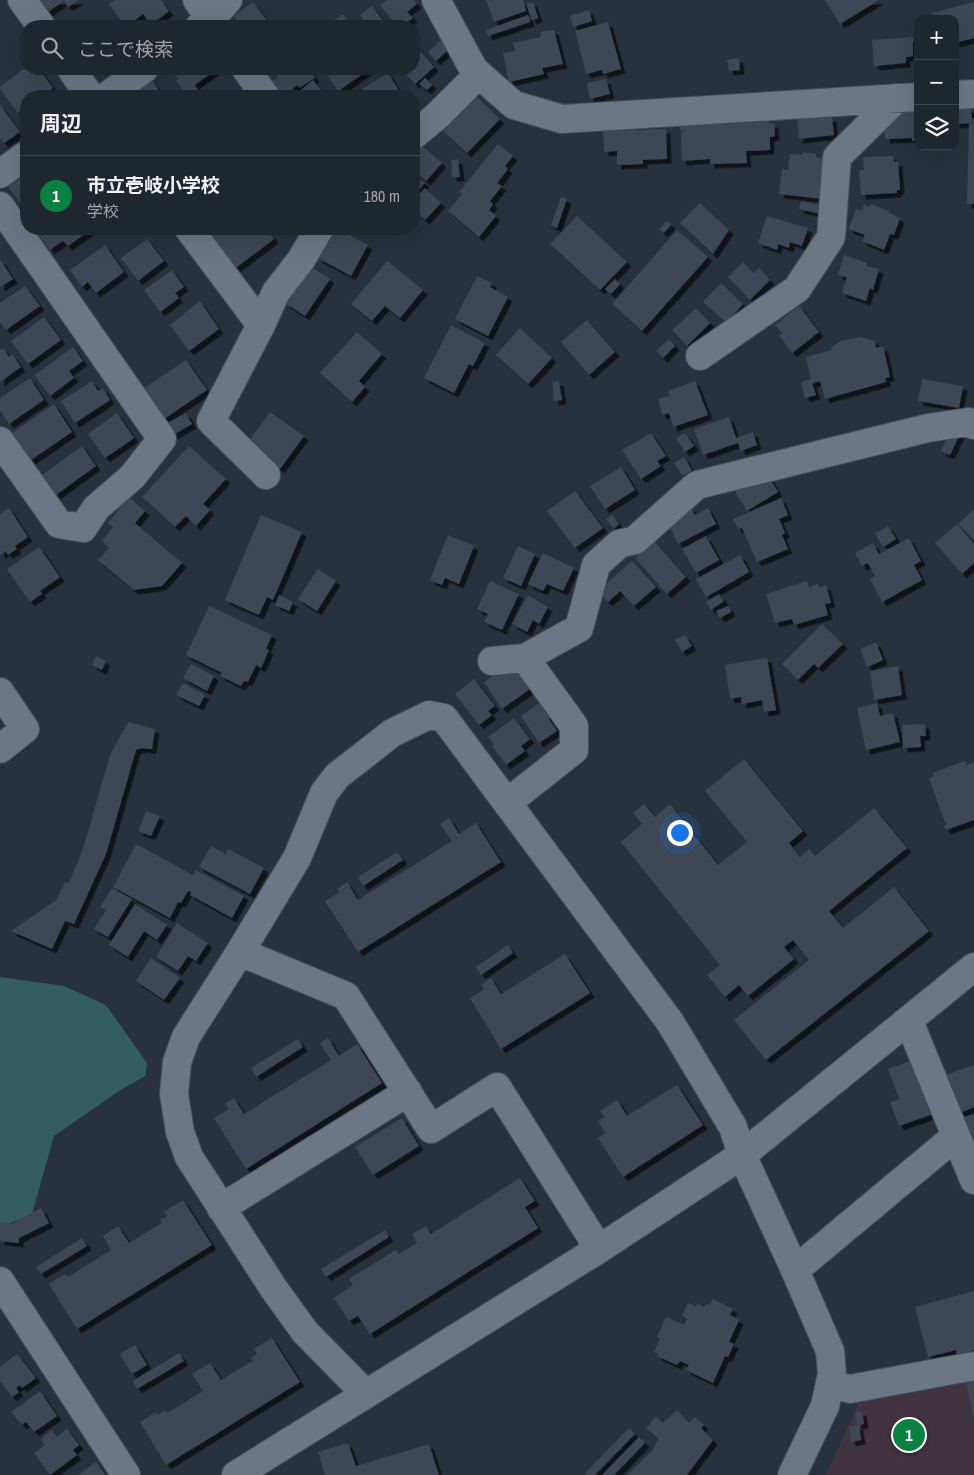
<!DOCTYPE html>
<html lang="ja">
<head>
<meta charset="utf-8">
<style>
	:root { --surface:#1e262e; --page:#2b323a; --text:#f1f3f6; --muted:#a1a5aa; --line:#3c434a; --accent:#0b8043 }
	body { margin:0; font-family:"Archivo Narrow","Noto Sans JP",sans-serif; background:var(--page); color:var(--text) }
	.controls { position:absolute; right:15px; top:15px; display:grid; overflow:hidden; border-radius:10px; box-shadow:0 5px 20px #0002 }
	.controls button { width:45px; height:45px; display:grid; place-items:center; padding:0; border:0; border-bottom:1px solid var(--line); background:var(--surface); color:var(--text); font:25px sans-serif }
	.you { position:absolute; left:679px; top:832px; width:18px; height:18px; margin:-12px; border:4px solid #fff; border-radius:50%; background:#1a73e8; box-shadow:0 0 0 8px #1a73e833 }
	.badge { display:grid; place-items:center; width:32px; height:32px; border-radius:50%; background:var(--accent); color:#fff; font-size:16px; font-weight:700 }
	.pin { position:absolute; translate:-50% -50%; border:2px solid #fff; box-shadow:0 1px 5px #0006 }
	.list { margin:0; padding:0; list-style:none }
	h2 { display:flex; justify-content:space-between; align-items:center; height:65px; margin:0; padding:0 20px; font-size:21px }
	h2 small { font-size:16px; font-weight:400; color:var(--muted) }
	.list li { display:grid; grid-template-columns:32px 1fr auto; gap:15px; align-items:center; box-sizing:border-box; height:80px; padding:0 20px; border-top:1px solid var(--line) }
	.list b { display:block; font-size:19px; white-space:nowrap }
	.list p { margin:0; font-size:16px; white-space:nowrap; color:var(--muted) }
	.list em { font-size:16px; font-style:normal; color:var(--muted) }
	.icon { flex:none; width:28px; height:28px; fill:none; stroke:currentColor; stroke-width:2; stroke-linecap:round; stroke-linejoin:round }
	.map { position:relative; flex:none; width:974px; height:1475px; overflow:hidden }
	.search { position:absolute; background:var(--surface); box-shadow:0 5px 20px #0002; left:20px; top:20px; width:400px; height:55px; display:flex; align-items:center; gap:12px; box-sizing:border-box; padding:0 18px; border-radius:20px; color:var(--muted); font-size:19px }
	.panel { position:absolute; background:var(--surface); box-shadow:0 5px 20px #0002; left:20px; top:90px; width:400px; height:145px; border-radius:20px }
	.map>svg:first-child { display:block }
	.education { fill:#423340 }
	.water { fill:#335d5f }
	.building { fill:#3d4754; filter:url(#shadow) }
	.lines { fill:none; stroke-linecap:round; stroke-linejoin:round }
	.minor-casing { stroke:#454e59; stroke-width:30 }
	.tertiary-casing { stroke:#454e59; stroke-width:30 }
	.minor { stroke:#6b7785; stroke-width:28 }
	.tertiary { stroke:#6b7785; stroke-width:28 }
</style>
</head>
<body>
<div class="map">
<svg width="974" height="1475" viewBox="0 0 974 1475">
	<defs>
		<filter id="shadow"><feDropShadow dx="4.5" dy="4.5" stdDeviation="0" flood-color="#0009"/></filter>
	</defs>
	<rect width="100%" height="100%" fill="#28323e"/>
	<path class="education" d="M974 1375V1475H826L862 1396Z"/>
	<path class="water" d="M0 977 64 986 106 1005 147 1063 145 1076 119 1091 54 1136 32 1214 0 1227Z"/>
	<path class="building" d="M40 0H79L68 7 64 1 48 12Z
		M115 0H161L169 11 151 25 143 14 134 21 136 24 133 26H125L109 4Z
		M387 0H414L417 4 407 12 413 18 402 26H397L380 5Z
		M486 0H523L526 11 494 22Z
		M825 0H879L840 24Z
		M253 2 271 26H242L234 16Z
		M533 2 538 18 532 20 526 4Z
		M974 2V38L955 43V19H934L932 13Z
		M372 6 387 26H360L365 22 360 15Z
		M589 10 592 21 573 27 570 16Z
		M343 14 351 26H325Z
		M528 15 530 22 488 36 486 30Z
		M608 22 621 69 603 74 602 70 586 74 575 31Z
		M554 30 563 64 542 68 544 74 509 82 503 53 515 51 513 43 541 37 540 32Z
		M913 37V56L906 57V63L874 66 872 40Z
		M442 39 450 48 436 61 428 52Z
		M415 45 434 67 415 84 402 69H414V46Z
		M739 58 740 70 729 71 727 60Z
		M26 67V69H39L53 88 41 96H26V107L18 113 0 89V87Z
		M171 69H217L195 85 198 90 189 96H187L176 80 178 79Z
		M272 69H309L315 78 299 88 298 85 292 89 295 94 292 96H267L278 89 272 81 278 77Z
		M323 69H370L338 91Z
		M388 73 401 94 399 96H367L362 89Z
		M425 78 432 85 427 90 419 84Z
		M606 79 610 94 590 99 587 83Z
		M152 80 163 96H129Z
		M313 80 326 96H306L301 90Z
		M470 90 500 119 467 153 442 130 446 126Z
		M918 104V140L912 141V138L885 139V119L889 108Z
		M0 105 20 132 4 143 0 138Z
		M955 108H971L972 123 955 124Z
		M825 109 826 117H832L834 135 799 139 797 117Z
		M726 117 727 124 769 121V124L774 123 775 136 770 137V150L746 151 747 163 710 164V159L682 161 681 131 685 130H680L679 123Z
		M973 118H974V204H967L969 123 972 124V126Z
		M635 124V130L666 129 667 159 643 160V164L617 165V151L604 152 603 125Z
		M416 141 442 163 426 181 414 170V144Z
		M498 144 513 156 505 166 508 169 497 183 502 186 490 201 493 204 489 210 496 216 479 237 448 211 462 194 459 192Z
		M802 152 816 154V157L827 159 822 199 779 194 782 169 788 170 790 154 802 155Z
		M893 156 894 162 898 161 900 190H897V193L861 195 859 170H864L863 157Z
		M458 159 460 177H452L451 160Z
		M414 173 425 183 414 195Z
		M26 174V200L21 204 8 187Z
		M425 188 441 203 425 220 414 209V200Z
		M561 197 567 199 557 228 551 225Z
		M801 201 823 206 821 214 799 209Z
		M700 203 729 230 713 254 680 223Z
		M864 204 870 207 871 204 889 211V213L900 218 894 235 890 234 884 250 862 241 865 235 849 229 856 209 862 211Z
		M577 216 627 262 600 290 550 244Z
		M767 216 808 228 802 246 790 242 789 248 778 244 777 250 758 243Z
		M667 221 671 225 663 233 659 229Z
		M35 229H92L68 246 63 241 50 250Z
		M222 229H266L274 239 229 273 212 237Z
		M333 229H339L368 245 351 276 318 258Z
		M677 230 708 257 642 331 612 304Z
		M147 239 164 261 138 281 121 258Z
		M105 245 124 272 96 293 88 282 82 287 70 270Z
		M844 255 867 263 866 266 879 269 873 290 870 288 866 301 842 293 847 277 838 275Z
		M0 259 13 279 0 287Z
		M387 261 423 290 400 318 385 306 372 321 351 304Z
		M743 262 754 273 759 268 770 280 750 300 728 277Z
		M310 266 330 279 305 316 285 303Z
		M172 270 184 287 175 293 179 298 160 312 144 290Z
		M477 276 492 283 490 287 508 297 488 336 455 319Z
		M615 279 620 284 611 294 605 289Z
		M721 283 743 304 726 323 703 302Z
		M25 286 40 306 6 330 0 322V303Z
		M200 301 219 329 189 351 170 325Z
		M799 306 819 332 792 353 779 335 782 333 775 325Z
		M696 308 710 323 687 346 672 330Z
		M44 317 61 340 28 364 11 341Z
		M587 320 615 352 589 375 561 342Z
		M451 325 485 343 473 366 469 364 454 393 424 378Z
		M520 328 552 358 528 384 496 355Z
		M357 332 382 354 359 381 365 387 352 402 320 373Z
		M861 337 875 341 876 348 883 346 890 377 885 378 886 382 825 399 820 381 812 383 816 395 805 398 801 382 811 379 806 357 832 350 831 347 841 341Z
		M669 339 675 346 663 358 656 351Z
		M73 347 83 361 69 371 74 378 50 396 35 375Z
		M3 348 9 357 12 354 21 367 0 382V350Z
		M186 360 207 390 164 419 143 389Z
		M30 378 44 400 9 424 0 410V398Z
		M922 379 963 386 959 408 918 401Z
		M92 381 98 391 103 388 110 400 75 423 61 401Z
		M559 381 562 400 554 401 552 382Z
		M695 381 708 415 673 427 669 413 662 415 658 399 670 396 668 391Z
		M54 404 72 432 31 460 12 433Z
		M270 412 304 436 280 469 246 445Z
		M117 413 134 438 105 458 88 434Z
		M186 413 192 424 173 435 167 423Z
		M729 417 736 438 753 432 757 445 741 451 738 443 703 455 694 429Z
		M951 430 960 434 950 455 941 451Z
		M651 433 666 456 657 461 661 466 641 479 622 450Z
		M685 433 694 446 685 452 676 438Z
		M82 446 96 466 56 495 42 475Z
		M189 446 226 479 203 504 210 510 196 526 186 516 175 527 142 497Z
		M684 457 692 470 683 476 674 463Z
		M621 467 635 490 605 509 590 486Z
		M764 469 778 492 747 511 733 488Z
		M575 491 603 528 575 548 547 511Z
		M129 497 145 511 135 523 182 563 162 586 134 590 98 560 109 548 102 541 113 527 108 523Z
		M781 498 788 515 779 519 785 533 782 535 788 549 757 562 742 528 738 529 733 519Z
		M690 507 695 515 708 508 716 524 678 544 666 519Z
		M9 508 28 537 15 546 17 549 8 555 6 551 0 555V514Z
		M974 509V540L958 524Z
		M261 515 302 532 273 600 267 597 259 615 225 600Z
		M612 515 619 524 614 529 606 519Z
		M957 524 974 544V563L962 574 935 543Z
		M888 526 896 539 883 547 875 533Z
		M448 535 474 546 459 584 445 578 442 585 430 580Z
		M706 536 719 560 696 573 682 549Z
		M909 538 921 561 914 565 922 580 882 602 870 579 875 576 868 563 862 566 855 553 873 543 879 554Z
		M654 541 686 577 667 594 635 558Z
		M518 546 535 554 521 586 503 578Z
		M39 547 60 577 40 591 42 594 30 602 7 569Z
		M543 553 574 568 563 591 547 584 543 591 528 584Z
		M740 555 749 572 706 597 696 579Z
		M632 561 656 587 634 606 620 591 608 602 598 591Z
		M318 569 336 581 317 611 298 599Z
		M490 581 519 594 502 630 484 622 488 614 477 609Z
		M807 581 809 587 818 584 819 588 826 585 831 603 825 604 828 615 794 625 792 619 775 623 766 594Z
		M719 594 724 601 711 610 706 602Z
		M279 595 293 602 289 611 275 605Z
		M528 595 548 607 539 624 533 620 527 632 512 624Z
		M209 606 272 635 266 649 269 650 261 668 256 665 248 682 244 681 241 686 220 676 222 673 186 655Z
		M728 606 731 612 720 618 716 611Z
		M822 624 843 644 818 668 814 664 798 680 782 664Z
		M685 635 692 646 682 652 675 640Z
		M876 642 883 660 867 667 860 649Z
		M96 656 106 661 102 670 92 665Z
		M767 658 776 710 764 712 762 700 742 704 741 697 730 699 725 665Z
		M191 664 214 676 207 691 183 678Z
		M514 666 530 689 502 709 484 682 499 671 502 675Z
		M898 666 902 695 874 700 870 671Z
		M474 679 495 706 488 711 492 715 479 725 455 694Z
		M183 683 205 695 199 706 176 695Z
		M544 700 554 715 549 719 557 731 539 743 521 716Z
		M877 703 880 716 893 713 900 742 866 750 857 708Z
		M514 718 530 739 521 746 525 751 506 765 492 746 494 744 488 737Z
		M128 722 155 729 152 749 142 748 136 750 106 854 74 924 65 921 52 949 11 931 56 900 65 883H69L83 849 110 755Z
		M925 724 926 736H920L921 747 903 748 902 725Z
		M744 759 803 831 789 843 800 857 809 849 815 856 874 808 907 848 829 911 843 928 894 887 929 931 766 1060 734 1020 809 960 793 940 784 947 794 959 748 996 739 985 725 997 707 975 720 965 621 842 642 824 633 813 644 804 655 817 670 804 718 865 747 842 705 791Z
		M965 761 967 765 974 762V820L946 830 944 826 946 825 929 778 934 776 933 773Z
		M146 811 160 816 151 836 138 831Z
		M449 818 459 834 476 823 501 862 358 952 325 901 340 892 337 889 347 882 358 900 452 841 440 824Z
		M136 844 193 875 196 870 244 896 232 918 190 895 191 892 188 891 181 903 178 902 170 918 113 887Z
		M211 846 226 854 228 849 264 868 250 894 199 867Z
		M397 852 403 860 363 886 358 877Z
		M112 888 132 899 108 937 94 929 106 910 100 907Z
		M135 904 167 925 157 940 144 931 128 957 109 945Z
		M177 923 208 943 196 961 188 956 178 971 156 957Z
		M508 945 513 953 481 975 476 967Z
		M565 954 590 993 501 1049 470 998 484 989 481 985 491 978 501 994Z
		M151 958 180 978 164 1000 136 981Z
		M328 1038 339 1056 357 1044 382 1083 246 1169 214 1118 229 1109 225 1103 234 1098 244 1114 331 1060 320 1043Z
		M298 1039 303 1047 256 1077 251 1068Z
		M916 1059 936 1113 899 1126 890 1102 899 1099 888 1069Z
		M974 1065V1107L960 1113 946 1075Z
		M677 1085 703 1125 623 1177 598 1138 605 1133 598 1121 605 1117 600 1111 617 1100 627 1116Z
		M974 1114V1147L964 1117Z
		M402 1118 419 1146 373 1175 355 1147Z
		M520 1178 535 1201 525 1207 538 1228 370 1334 358 1316 349 1321 334 1298 353 1285 349 1279 396 1250 399 1254 417 1243 412 1234 426 1226 431 1234Z
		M183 1200 212 1245 77 1329 49 1284 65 1274 68 1277 111 1250 103 1236 118 1226 129 1243 162 1223 160 1220 167 1216 164 1212Z
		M41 1208 49 1223 19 1238V1243L0 1241V1222L12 1223Z
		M385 1230 389 1237 326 1277 321 1269Z
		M82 1238 87 1246 41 1274 36 1267Z
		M974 1291V1350L957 1355 956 1350 928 1357 915 1307Z
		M713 1299 733 1309 730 1315 739 1320 729 1342 734 1344 728 1357 725 1356 713 1383 686 1370 689 1365 680 1361 677 1365 657 1356 658 1354 654 1352 660 1339 657 1337 666 1317 684 1325 687 1319 682 1316 688 1303 696 1306 697 1303 704 1307 706 1304 710 1305Z
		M272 1338 300 1382 166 1465 140 1422 156 1412 158 1415 165 1410 167 1413 203 1391 192 1374 210 1363 221 1380 253 1361 251 1358 257 1354 254 1349Z
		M135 1345 147 1365 132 1374 120 1354Z
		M179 1353 184 1361 137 1389 133 1381Z
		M17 1354 36 1378 22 1388 20 1385 16 1388 19 1392 12 1397 0 1381V1367Z
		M974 1374V1415H973L965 1376Z
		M40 1391 57 1416 34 1432 26 1422 22 1425 11 1412Z
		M677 1410 689 1423 695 1417 704 1425 701 1428 713 1440 687 1475H627L653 1450 658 1439 646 1428 656 1416 663 1423Z
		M862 1411 864 1424 857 1425 855 1412Z
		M859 1425 861 1440 851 1442 849 1427Z
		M629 1428 635 1434 595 1475H587L585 1473Z
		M67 1429 79 1445 73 1450 77 1455 50 1475 34 1453 45 1445 41 1439 52 1430 57 1437Z
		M639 1437 645 1443 614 1475H602Z
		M348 1443 356 1466 429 1444 439 1475H325L318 1452Z
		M96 1462 106 1475H78Z"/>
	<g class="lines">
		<g class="minor-casing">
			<path id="minor" d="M22 0 41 26
				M197 0 216 26
				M436 0 474 70 514 105 562 119 918 97
				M200 26 211 19 228 0
				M71 69 90 96
				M246 69 265 96
				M955 95 974 94
				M107 96 144 69
				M414 135 437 116 479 74
				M0 174 26 155
				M0 206 162 439 132 477 96 508 83 528 59 524 0 441
				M189 229 261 325
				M700 356 797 289 831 237 837 157 897 98
				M266 475 211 421 261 325 276 292 301 260 319 229
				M525 658 579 628 596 565 619 544 635 540 697 485 928 428 968 422 974 425
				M492 661 525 658 574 726V750L507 803
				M0 692 25 729 0 749
				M240 952 346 996 431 1129 497 1087 599 1249
				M905 1023 913 1031 974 1180
				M221 1208 408 1092
				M795 1270 956 1136
				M0 1281 126 1475
				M830 1384 850 1389 974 1366
				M366 1394 305 1332 274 1289 189 1157 180 1132 174 1094 177 1062 186 1037 240 952 297 858 324 793 337 776 392 733 429 715 444 718 670 1022 733 1127 742 1155"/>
		</g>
		<g class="tertiary-casing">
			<path id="tertiary" d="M742 1155 795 1270 830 1351 832 1374 825 1406 792 1475
				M236 1475 599 1249 742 1155 974 967"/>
		</g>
		<use href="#minor" class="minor"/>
		<use href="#tertiary" class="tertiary"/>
	</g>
</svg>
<div class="controls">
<button>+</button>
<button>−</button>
<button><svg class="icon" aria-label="layers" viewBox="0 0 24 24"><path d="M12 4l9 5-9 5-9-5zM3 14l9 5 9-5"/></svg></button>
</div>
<div class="you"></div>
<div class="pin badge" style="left:909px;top:1435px">1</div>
<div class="search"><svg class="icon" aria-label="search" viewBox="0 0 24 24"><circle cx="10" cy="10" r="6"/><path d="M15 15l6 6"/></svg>ここで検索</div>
<section class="panel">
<h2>周辺<small></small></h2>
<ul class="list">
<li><span class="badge">1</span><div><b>市立壱岐小学校</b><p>学校</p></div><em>180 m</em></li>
</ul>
</section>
</div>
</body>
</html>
